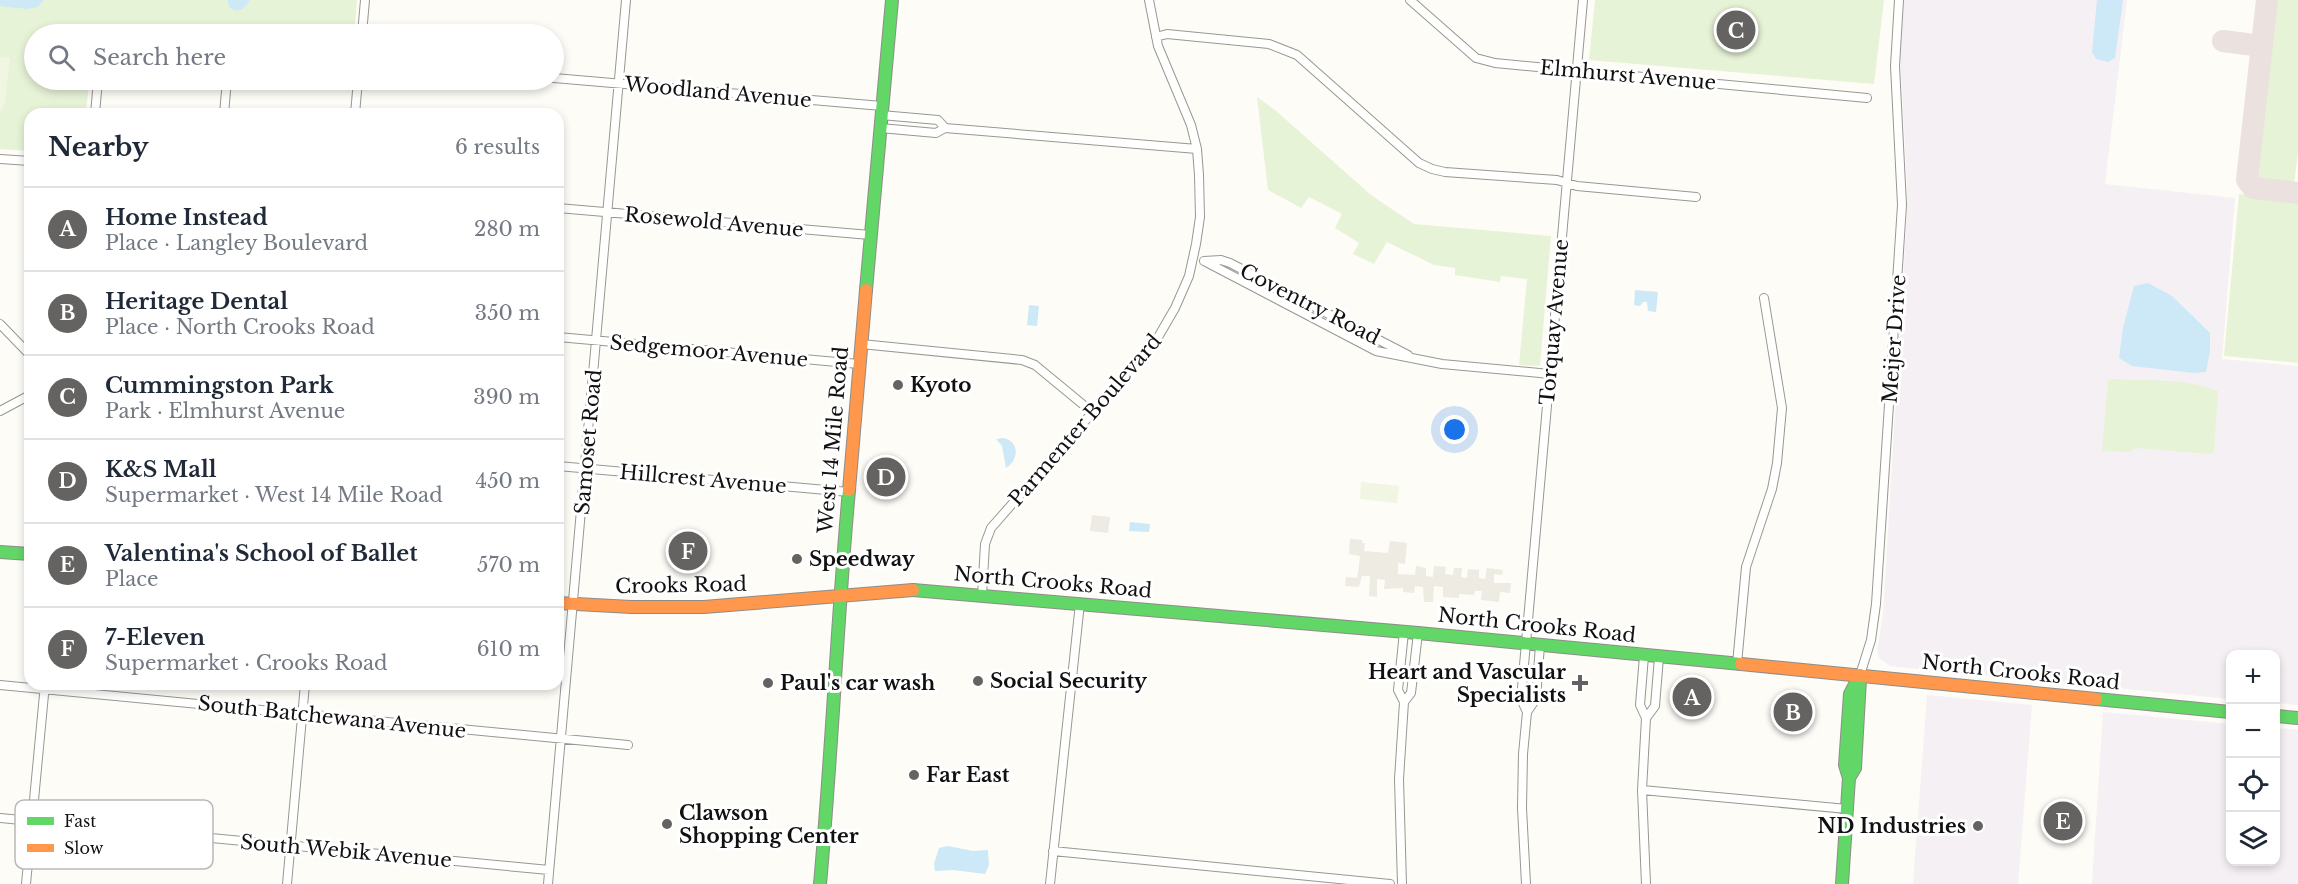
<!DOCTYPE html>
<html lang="en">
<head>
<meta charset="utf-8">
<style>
	:root { --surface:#fff; --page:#f2f2f3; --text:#1f2937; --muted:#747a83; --line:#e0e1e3; --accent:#646362 }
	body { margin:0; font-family:"Libre Baskerville",serif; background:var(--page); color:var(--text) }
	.controls { position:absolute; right:18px; bottom:18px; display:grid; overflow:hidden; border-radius:12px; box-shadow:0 3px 9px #0003 }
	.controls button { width:54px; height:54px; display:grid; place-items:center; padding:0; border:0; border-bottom:2px solid var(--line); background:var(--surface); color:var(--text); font:30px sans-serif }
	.you { position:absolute; left:1455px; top:430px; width:21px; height:21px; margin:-15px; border:4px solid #fff; border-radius:50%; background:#1a73e8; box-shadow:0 0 0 9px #1a73e833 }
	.badge { display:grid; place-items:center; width:39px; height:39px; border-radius:50%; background:var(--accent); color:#fff; font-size:20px; font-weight:700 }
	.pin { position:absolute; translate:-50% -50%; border:3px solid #fff; box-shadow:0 2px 6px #0006 }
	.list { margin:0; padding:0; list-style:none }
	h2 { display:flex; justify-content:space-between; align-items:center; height:78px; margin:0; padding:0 24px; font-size:26px }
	h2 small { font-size:20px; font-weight:400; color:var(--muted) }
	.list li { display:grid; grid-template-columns:39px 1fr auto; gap:18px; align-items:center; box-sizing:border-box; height:84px; padding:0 24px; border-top:2px solid var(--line) }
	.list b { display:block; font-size:22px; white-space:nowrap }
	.list p { margin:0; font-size:20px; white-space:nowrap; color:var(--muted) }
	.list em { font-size:20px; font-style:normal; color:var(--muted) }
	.icon { flex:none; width:33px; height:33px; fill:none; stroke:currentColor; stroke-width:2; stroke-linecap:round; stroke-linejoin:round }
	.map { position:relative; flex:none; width:2298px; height:884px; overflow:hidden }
	.search { position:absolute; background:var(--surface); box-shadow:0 3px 9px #0003; left:24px; top:24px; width:540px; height:66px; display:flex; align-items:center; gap:15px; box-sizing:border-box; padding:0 21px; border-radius:33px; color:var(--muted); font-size:22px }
	.panel { position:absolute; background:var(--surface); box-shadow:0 3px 9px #0003; left:24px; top:108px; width:540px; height:582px; border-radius:18px }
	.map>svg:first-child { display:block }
	.industrial { fill:#f5f0f3 }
	.green { fill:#e7f3d7 }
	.pitch { fill:#f0f6e1 }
	.plaza { fill:#edebe2 }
	.water { fill:#cde8f7 }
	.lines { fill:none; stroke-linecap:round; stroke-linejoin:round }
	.taxiway { stroke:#ebe1df; stroke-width:22 }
	.street-casing { stroke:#979795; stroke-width:10 }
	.fast-casing { stroke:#8e8d8b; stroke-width:14 }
	.slow-casing { stroke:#8e8d8b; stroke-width:14 }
	.street { stroke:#fffffe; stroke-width:8 }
	.fast { stroke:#63d668; stroke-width:12 }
	.slow { stroke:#ff974d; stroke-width:12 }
	.poi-dot { fill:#646362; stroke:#fff; stroke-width:2 }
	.labels { text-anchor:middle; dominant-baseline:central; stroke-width:6; stroke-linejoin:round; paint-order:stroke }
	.street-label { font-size:20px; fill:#111; stroke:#fff }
	.poi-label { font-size:20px; font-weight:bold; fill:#111; stroke:#fff; text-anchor:start }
	.key { fill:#fff; stroke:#b8b8b8; stroke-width:1.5 }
	.key-label { font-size:16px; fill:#111 }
</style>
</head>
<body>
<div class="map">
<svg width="2298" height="884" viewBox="0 0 2298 884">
	<rect width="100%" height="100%" fill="#fdfcf7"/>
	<path class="industrial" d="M1904 0H2127L2105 184 2235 198 2222 359 2298 366V705L2276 703V654H2230V699L1890 666 1879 658 1877 652 1883 615 1907 214V181L1900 54Z
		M1927 695 2032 705 2018 884H1913Z
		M2103 712 2230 724V862H2276V728L2298 730V884H2092Z"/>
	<path class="green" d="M0 0H357L354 34H190L106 26 96 28 93 34H34V80H89L86 114H30V151L0 149Z
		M1595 0H1884L1874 84 1589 60Z
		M2273 0H2298V152L2294 184 2276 186 2254 180V157Z
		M1257 97 1275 110 1371 195 1414 224 1551 236 1540 366 1519 365 1527 279 1501 276 1500 282 1455 275V268L1434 265 1387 242 1374 264 1353 254 1359 243 1335 228 1342 214 1309 197 1301 208 1268 190Z
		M2239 194 2298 200V363L2224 356Z
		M2113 379C2147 381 2187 378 2218 391L2214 452 2211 454 2136 448 2129 452 2102 451 2108 380Z"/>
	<path class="pitch" d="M0 57 10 58 5 102 0 112Z
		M1361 482 1399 486 1397 503 1360 499Z"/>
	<path class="plaza" d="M1092 515 1110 517 1108 533 1090 531Z
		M1350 539 1362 540V543H1365L1364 551 1388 553 1390 541 1407 543 1405 564 1398 563V574L1415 575 1416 566 1426 568V576L1433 577 1434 566 1446 567 1445 574 1453 575 1454 568H1462L1461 577 1467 578 1468 569 1479 570V578L1485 579 1487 568 1503 570 1502 575 1494 574V583H1511L1510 593 1500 592 1499 602 1481 600 1482 591H1475L1474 595 1459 594V598L1443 597V587L1434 586 1433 602H1424L1423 587 1415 586 1414 593 1403 592V588L1384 589 1385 580 1377 579V597L1369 596 1370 576H1362L1359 587 1345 586 1346 577 1357 578 1359 566 1360 556 1349 554Z"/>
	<path class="water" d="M0 0H44L38 7 27 9 0 6Z
		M227 0H250C245 8 239 14 230 8Z
		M2097 0H2123L2115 58 2108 62 2096 59 2092 52Z
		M2148 283 2172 296 2210 333V351L2206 372 2194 373 2132 366 2119 358 2123 328 2134 286Z
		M1635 290 1658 292 1656 312 1648 311 1647 302H1643L1640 306 1634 305Z
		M1029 305 1039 306 1037 326 1027 325Z
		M1003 438C1020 441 1019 460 1006 468L1002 446 996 439Z
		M1130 522 1150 524 1149 532 1129 531Z
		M948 846 973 851 988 850 989 865 985 874 953 870 935 871 934 864 939 848Z"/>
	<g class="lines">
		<path class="taxiway" d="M2267 0 2247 180 2253 188 2298 193
			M2223 41 2262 46"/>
		<g class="street-casing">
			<path id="street" d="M1410 0 1476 58 1495 63 1867 98
				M362 34 365 0
				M1156 37 1167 34 1269 44 1297 55 1419 163 1432 169 1445 172 1557 180 1577 186 1696 197
				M554 78 882 106
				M95 114 98 80
				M224 114 227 80
				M355 114 358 80
				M881 115 938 120 945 128
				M880 128 936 133 945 128 1197 149
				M0 159 30 161
				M558 208 870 235
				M1204 261 1221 260 1230 263 1408 355
				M1206 262 1376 351 1442 364 1550 374
				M0 324 30 355
				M558 337 859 364
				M861 344 1022 360 1035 365 1092 412
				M0 411 30 395
				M558 466 849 492
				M982 596 985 544 991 528 1157 339 1175 308 1189 276 1196 244 1200 217 1199 175 1197 149 1191 125 1158 46 1149 0
				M1644 656 1640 705 1646 718 1642 790 1646 884
				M1737 664 1746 567 1772 489 1777 463 1782 408 1764 298
				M1860 675 1871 640 1876 604 1902 205 1895 66 1899 0
				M0 685 628 745
				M1404 702 1411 693 1418 633
				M1527 712 1536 699 1540 645
				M1646 718 1655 706 1659 657
				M1642 790 1847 809
				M0 818 549 870
				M1053 851 1390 884
				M26 884 45 684
				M287 884 305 684
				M548 884 626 0
				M1050 884 1080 603
				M1402 884 1399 779 1404 702 1398 690 1404 632
				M1526 884 1522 808 1523 754 1527 712 1521 699 1583 0"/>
		</g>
		<g class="fast-casing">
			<path id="fast" d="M866 290 892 0
				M0 552 30 554
				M913 590 1418 633 1741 664
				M2096 699 2230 712
				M2276 716 2298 718
				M1849 778 1855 768 1860 679
				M820 884C832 753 837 621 849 490
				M1842 884 1849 778 1845 765 1850 694 1860 675"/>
		</g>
		<g class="slow-casing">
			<path id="slow" d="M849 490 866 290
				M558 603 631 607H704L913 590
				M1741 664 2096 699"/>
		</g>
		<use href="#street" class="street"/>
		<use href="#fast" class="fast"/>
		<use href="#slow" class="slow"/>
	</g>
	<g class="poi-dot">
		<circle cx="898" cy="385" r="6"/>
		<circle cx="797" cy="559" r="6"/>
		<circle cx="978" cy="681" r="6"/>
		<circle cx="768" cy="683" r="6"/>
		<path d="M1577 674h6v6h6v6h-6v6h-6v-6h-6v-6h6z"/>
		<circle cx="914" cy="775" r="6"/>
		<circle cx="667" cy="824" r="6"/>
		<circle cx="1978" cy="826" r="6"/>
	</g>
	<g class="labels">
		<g class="street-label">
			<text transform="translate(1628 75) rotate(5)">Elmhurst Avenue</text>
			<text transform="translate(718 92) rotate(5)">Woodland Avenue</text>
			<text transform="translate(714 222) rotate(5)">Rosewold Avenue</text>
			<text transform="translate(1310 304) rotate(27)">Coventry Road</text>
			<text transform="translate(1554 322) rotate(-85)">Torquay Avenue</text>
			<text transform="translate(1894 339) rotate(-86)">Meijer Drive</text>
			<text transform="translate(709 351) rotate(5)">Sedgemoor Avenue</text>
			<text transform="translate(1085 420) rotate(-49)">Parmenter Boulevard</text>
			<text transform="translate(833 440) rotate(-85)">West 14 Mile Road</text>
			<text transform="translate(588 442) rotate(-85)">Samoset Road</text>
			<text transform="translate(703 479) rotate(5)">Hillcrest Avenue</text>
			<text transform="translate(1053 582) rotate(5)">North Crooks Road</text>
			<text transform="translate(681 585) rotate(-1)">Crooks Road</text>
			<text transform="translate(1537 625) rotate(6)">North Crooks Road</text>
			<text transform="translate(2021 672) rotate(6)">North Crooks Road</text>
			<text transform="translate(332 717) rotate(6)">South Batchewana Avenue</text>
			<text transform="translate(346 851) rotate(5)">South Webik Avenue</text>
		</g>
		<g class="poi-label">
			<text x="910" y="385">Kyoto</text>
			<text x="809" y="559">Speedway</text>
			<text x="1566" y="672" text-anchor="end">Heart and Vascular<tspan x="1566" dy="23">Specialists</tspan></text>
			<text x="990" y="681">Social Security</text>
			<text x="780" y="683">Paul's car wash</text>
			<text x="926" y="775">Far East</text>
			<text x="679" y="813">Clawson<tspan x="679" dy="23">Shopping Center</tspan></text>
			<text x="1966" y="826" text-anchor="end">ND Industries</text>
		</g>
	</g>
	<rect x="15" y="800" width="198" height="69" rx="9" class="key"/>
	<rect x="27" y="817" width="27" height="8" fill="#63d668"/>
	<rect x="27" y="844" width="27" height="8" fill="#ff974d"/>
	<g class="key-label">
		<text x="64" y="827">Fast</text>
		<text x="64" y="854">Slow</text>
	</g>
</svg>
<div class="controls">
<button>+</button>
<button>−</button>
<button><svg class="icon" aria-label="locate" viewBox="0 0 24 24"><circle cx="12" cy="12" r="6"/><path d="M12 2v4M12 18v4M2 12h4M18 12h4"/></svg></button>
<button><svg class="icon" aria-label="layers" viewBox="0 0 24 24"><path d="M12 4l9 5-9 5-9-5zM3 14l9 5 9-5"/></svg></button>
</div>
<div class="you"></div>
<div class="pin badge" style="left:1692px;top:697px">A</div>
<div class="pin badge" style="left:1793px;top:712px">B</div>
<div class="pin badge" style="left:1736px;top:30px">C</div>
<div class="pin badge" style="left:886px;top:477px">D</div>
<div class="pin badge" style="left:2063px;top:821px">E</div>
<div class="pin badge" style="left:688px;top:551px">F</div>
<div class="search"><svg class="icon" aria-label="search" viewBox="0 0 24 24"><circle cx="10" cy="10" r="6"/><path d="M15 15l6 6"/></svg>Search here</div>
<section class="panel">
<h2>Nearby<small>6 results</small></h2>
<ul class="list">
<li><span class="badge">A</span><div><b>Home Instead</b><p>Place · Langley Boulevard</p></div><em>280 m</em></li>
<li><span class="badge">B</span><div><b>Heritage Dental</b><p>Place · North Crooks Road</p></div><em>350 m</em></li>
<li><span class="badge">C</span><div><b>Cummingston Park</b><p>Park · Elmhurst Avenue</p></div><em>390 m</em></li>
<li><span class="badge">D</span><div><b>K&amp;S Mall</b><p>Supermarket · West 14 Mile Road</p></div><em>450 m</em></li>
<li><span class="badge">E</span><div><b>Valentina's School of Ballet</b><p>Place</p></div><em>570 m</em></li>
<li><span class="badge">F</span><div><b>7-Eleven</b><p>Supermarket · Crooks Road</p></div><em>610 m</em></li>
</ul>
</section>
</div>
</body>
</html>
